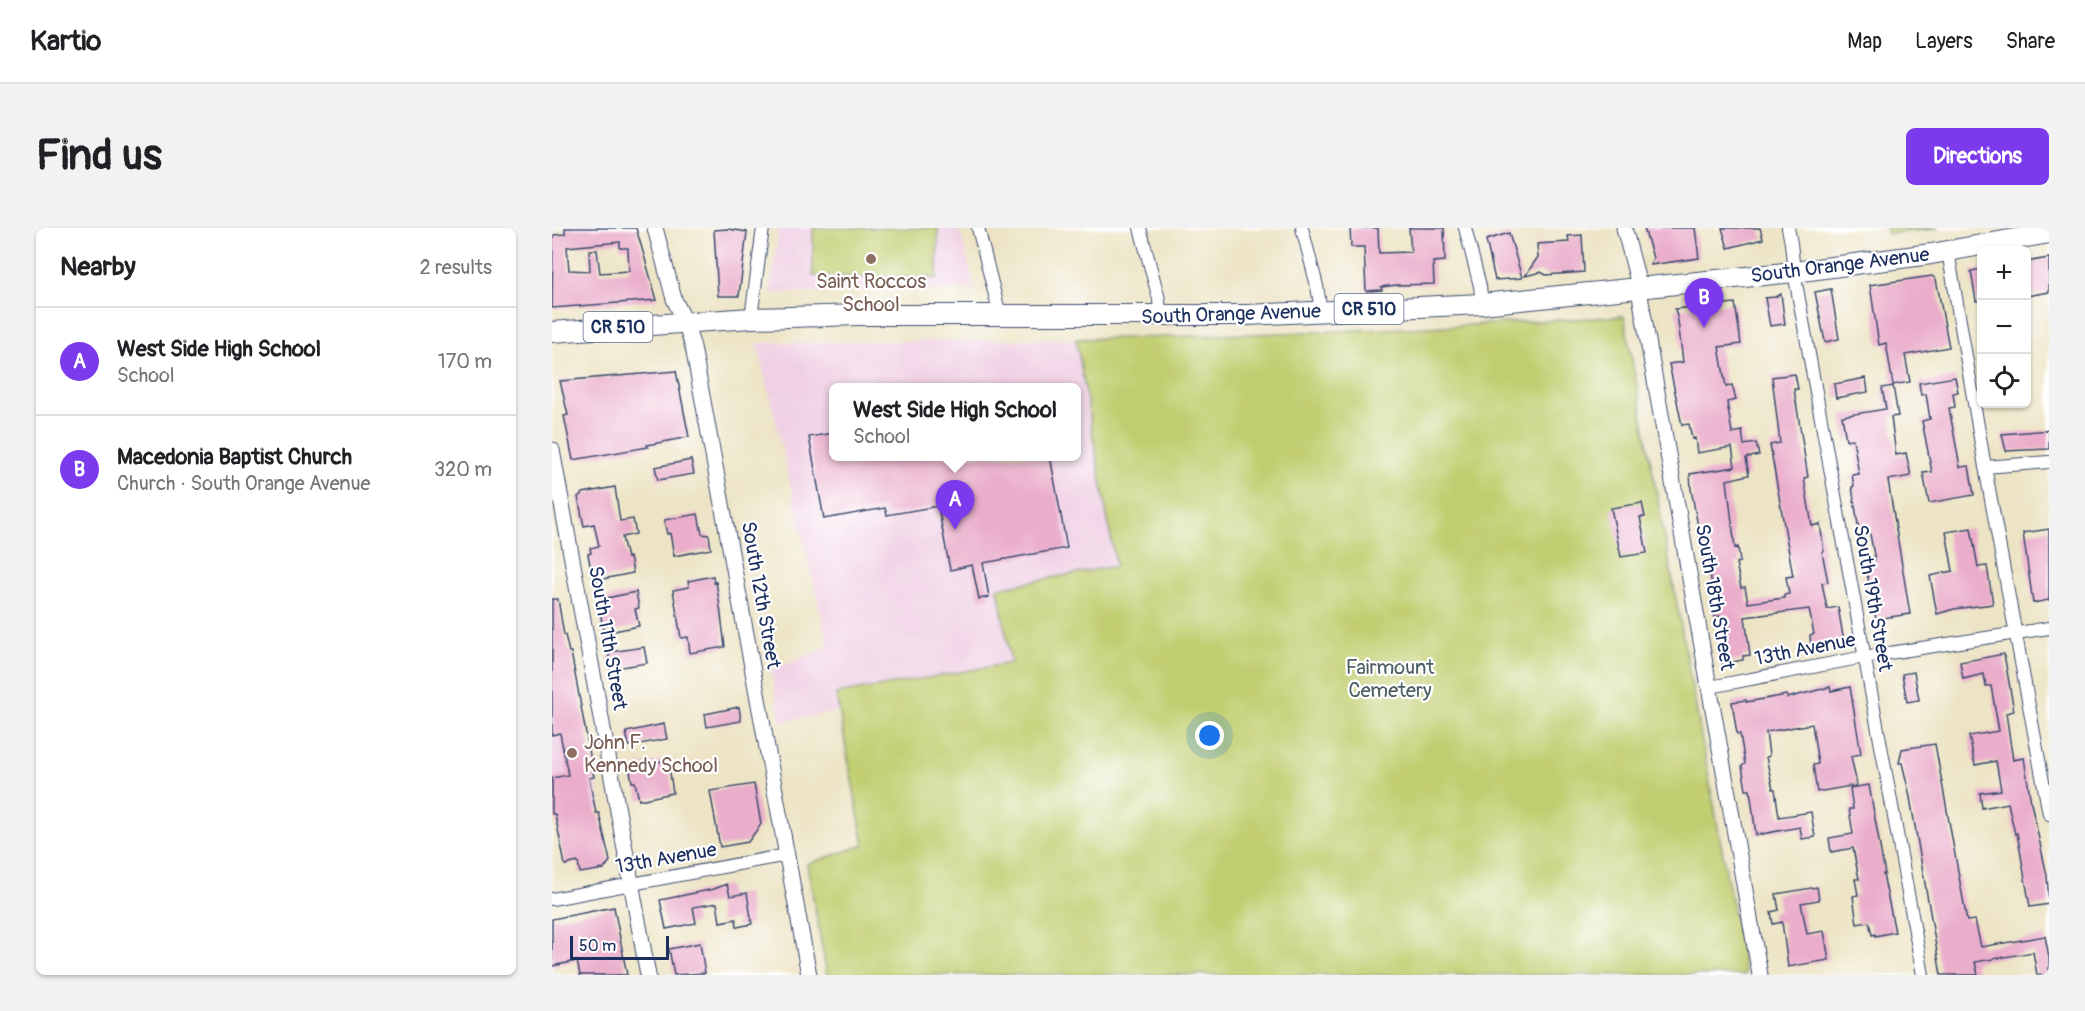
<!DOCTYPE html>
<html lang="en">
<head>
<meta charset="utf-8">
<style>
	:root { --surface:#fff; --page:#f2f2f2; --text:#202124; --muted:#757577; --line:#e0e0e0; --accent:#7c3aed }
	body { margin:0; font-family:Pangolin,sans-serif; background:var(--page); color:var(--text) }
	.controls { position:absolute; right:18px; top:18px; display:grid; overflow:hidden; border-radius:9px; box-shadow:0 2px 4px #0004 }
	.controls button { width:54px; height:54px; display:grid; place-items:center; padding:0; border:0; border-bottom:2px solid var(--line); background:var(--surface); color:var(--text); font:30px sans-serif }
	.scale { position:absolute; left:18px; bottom:15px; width:99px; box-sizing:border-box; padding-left:6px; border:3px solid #1b2f5e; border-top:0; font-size:16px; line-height:21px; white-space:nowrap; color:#1b2f5e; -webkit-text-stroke:4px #fff; paint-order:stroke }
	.you { position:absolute; left:658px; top:508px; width:21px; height:21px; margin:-15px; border:4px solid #fff; border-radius:50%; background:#1a73e8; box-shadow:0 0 0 9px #1a73e833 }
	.badge { display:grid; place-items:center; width:39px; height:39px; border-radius:50%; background:var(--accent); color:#fff; font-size:20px; font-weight:700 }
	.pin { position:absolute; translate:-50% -50px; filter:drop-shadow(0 2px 3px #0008) }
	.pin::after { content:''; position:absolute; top:32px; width:21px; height:18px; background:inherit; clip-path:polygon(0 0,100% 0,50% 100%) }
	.popup { position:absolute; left:277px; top:155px; width:252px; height:78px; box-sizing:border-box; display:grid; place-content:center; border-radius:9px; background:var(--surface); filter:drop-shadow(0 2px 4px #0005); font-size:20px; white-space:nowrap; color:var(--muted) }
	.popup b { font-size:22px; color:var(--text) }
	.popup::after { content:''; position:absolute; left:50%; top:100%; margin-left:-12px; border:12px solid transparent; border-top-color:var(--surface) }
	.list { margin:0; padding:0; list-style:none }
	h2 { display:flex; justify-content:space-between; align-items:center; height:78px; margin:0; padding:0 24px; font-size:26px }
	h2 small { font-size:20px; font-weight:400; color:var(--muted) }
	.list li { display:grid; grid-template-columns:39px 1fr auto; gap:18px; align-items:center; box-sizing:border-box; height:108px; padding:0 24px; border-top:2px solid var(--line) }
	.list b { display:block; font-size:22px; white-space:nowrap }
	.list p { margin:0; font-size:20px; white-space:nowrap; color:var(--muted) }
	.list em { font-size:20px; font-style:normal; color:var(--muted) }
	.icon { flex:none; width:33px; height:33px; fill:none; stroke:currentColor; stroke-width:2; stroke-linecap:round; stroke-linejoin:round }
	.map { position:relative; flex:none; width:1497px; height:747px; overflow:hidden; border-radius:9px }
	header { display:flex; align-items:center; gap:36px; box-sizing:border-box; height:84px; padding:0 30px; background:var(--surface); border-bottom:2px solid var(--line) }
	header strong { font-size:28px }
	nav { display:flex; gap:33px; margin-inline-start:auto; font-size:21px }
	.intro { display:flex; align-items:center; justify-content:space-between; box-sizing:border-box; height:144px; padding:0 36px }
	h1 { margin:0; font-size:42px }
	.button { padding:15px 27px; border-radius:9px; background:var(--accent); color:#fff; font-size:21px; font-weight:700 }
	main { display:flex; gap:36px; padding:0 36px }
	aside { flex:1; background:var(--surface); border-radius:9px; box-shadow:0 2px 4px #0004 }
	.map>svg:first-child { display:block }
	.built { fill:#f0d0e4; fill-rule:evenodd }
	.green { fill:#c1ce70; stroke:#6e7e67; stroke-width:1.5 }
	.building { fill:#eaadcb; fill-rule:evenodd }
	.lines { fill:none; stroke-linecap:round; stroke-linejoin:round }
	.minor-casing { stroke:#3a4a6d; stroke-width:14 }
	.tertiary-casing { stroke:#3a4a6d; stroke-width:17 }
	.primary-casing { stroke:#3a4a6d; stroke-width:22 }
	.minor { stroke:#fff; stroke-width:12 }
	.tertiary { stroke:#fff; stroke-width:15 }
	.primary { stroke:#fff; stroke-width:20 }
	.education-dot { fill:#8d6e63; stroke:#fff; stroke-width:2 }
	.labels { text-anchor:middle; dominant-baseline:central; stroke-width:4.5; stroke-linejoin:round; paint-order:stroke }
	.shield { fill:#fff; stroke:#5f6d8e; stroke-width:1.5 }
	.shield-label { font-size:18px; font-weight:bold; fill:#1b2f5e }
	.street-label { font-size:20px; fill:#1b2f5e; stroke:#fff }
	.education-label { font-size:20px; fill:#785e54; stroke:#fff }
	.park-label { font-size:20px; fill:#4d5f63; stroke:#fff }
</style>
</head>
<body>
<header>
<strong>Kartio</strong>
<nav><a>Map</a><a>Layers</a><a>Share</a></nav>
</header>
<div class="intro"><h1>Find us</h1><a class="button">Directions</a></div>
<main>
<aside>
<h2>Nearby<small>2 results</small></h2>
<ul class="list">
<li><span class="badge">A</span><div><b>West Side High School</b><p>School</p></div><em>170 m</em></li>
<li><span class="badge">B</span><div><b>Macedonia Baptist Church</b><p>Church · South Orange Avenue</p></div><em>320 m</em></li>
</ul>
</aside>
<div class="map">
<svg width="1497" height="747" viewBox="0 0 1497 747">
	<rect width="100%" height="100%" fill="#fff"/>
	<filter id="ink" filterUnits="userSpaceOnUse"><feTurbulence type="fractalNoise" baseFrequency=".0167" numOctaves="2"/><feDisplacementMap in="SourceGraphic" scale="12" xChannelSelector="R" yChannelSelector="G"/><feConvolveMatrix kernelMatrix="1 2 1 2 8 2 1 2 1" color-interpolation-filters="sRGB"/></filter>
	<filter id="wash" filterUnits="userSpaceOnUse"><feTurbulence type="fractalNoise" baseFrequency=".008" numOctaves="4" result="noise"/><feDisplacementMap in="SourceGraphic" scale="24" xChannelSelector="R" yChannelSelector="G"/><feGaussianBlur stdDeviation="1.35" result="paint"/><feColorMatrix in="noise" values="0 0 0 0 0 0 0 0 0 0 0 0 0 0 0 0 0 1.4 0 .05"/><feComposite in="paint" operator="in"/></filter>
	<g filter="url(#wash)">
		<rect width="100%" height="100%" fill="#ede4c5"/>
		<path class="built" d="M227 0H407L423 61 218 65Z
			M524 111 564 338 446 360 459 435 284 466 287 483 229 494 219 442 277 419 205 115ZM282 160H524V228H282Z
			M28 466 49 581 0 590V470Z"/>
		<path class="green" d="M261 0H386L385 50 261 48Z
			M1334 0H1388L1335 6Z
			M1072 88 1193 747H275L255 636 312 617 284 466 459 435 446 360 564 338 524 111C707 107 889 100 1072 88Z"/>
		<g id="blocks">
			<path class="building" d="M13 0H84L105 72 0 80 1 7 13 6ZM68 14V20H76L77 43 48 45 45 22H37L38 43 17 42 15 19Z
				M798 0H826L827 25 859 24 857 0H892L893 33 881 34 882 56 845 57 829 59 830 62 814 63 812 19H799Z
				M1092 0H1143L1147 30 1098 37 1101 30Z
				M1170 0H1208L1211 11 1176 20Z
				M176 1 195 4 187 68H166L162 2Z
				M957 5 970 50 943 52 934 12Z
				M1030 7 1032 44 994 47 989 44 973 48 986 29 985 16 1017 14 1016 8Z
				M1497 30V64L1474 68V34Z
				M1430 41V72L1424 73 1419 43Z
				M1380 48 1384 51 1397 119 1353 127 1358 154 1341 157 1334 115 1327 117 1318 57Z
				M1279 61 1287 111 1273 114 1263 64Z
				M1229 66 1233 96 1218 98 1213 70 1223 69Z
				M1183 75 1189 116 1167 119 1174 159 1180 157 1184 172 1175 174 1180 205 1190 203 1192 217 1204 215 1207 227 1194 230 1197 247 1175 252 1183 320 1186 319 1188 334 1184 335 1189 360 1193 359 1196 375 1232 370V367L1237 366 1234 349 1241 348 1218 217 1228 215 1220 149 1243 146 1246 161H1242L1256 249 1252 250 1260 298 1268 296 1272 323 1270 324 1276 354 1270 355 1275 381 1286 379 1292 414 1259 419 1258 407 1262 406 1257 381 1193 389 1198 427 1191 428V432L1170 436 1168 424 1174 423 1168 388 1162 389 1159 363H1161L1157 340 1154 341 1139 261 1138 246 1183 239 1180 219 1145 225 1143 210 1140 211 1137 196 1130 197 1117 136 1131 134 1126 93 1123 81Z
				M124 143 137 209 95 217 96 219 21 232 12 188 16 187 8 153Z
				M1403 149 1406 164 1401 165 1403 179 1397 180 1408 239 1417 238 1422 267 1377 275 1371 245 1380 244 1370 193 1378 191 1374 166 1369 167 1367 155Z
				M1314 150 1316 164 1284 170 1282 156Z
				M1341 158 1346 188 1339 189 1344 227 1354 225 1359 248 1336 252 1358 386 1324 391 1314 340H1316L1315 333 1323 332 1317 301 1307 303 1300 259 1302 258 1300 247 1307 246 1301 211 1294 212 1290 188 1334 181 1330 160Z
				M1497 202V221L1454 223 1450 206Z
				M282 205V228H498L515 320 431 335 437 369 427 371 420 337 398 342 386 278 335 287 333 280 272 291 257 209Z
				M139 232 142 246 106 252 103 239Z
				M63 259 68 293 81 291 84 306 70 309 75 330 78 329 81 345 41 353 36 326 39 325 38 320 47 318 42 296 32 298 26 269 31 265Z
				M1090 275 1093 289H1088L1095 325 1069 329 1059 280Z
				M146 286 150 306 157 307 159 321 122 328 118 305 115 306 112 292Z
				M1419 300 1426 339 1435 338 1441 376 1402 381 1385 386 1378 348 1401 343 1394 304Z
				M1497 301V372L1481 375 1471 305Z
				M161 348 162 355 164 354 168 379 173 419 138 425 136 409 129 410 121 362 137 359 136 353Z
				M84 364 87 380 83 381 87 398 52 405 47 379 50 371Z
				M0 371H6L12 407H13L17 424H19L42 549 37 550 44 585H47L58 633 52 641 28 645 26 634 13 637 3 586H0V550L16 547 8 505 0 507Z
				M92 419 95 435 58 441 56 430 59 424Z
				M1452 426 1462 483 1454 485 1461 532 1472 530 1479 575 1495 647 1497 676 1478 679 1465 605 1463 606 1456 575 1430 580 1428 565 1449 562 1444 533 1423 537 1420 522 1417 508 1447 503 1439 458H1434L1432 446 1411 451 1408 434Z
				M1362 444 1367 472 1355 474 1350 446Z
				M1278 459 1279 463 1298 459 1309 526 1299 528 1305 557 1265 564 1261 537 1266 536 1260 496 1214 504 1217 528 1214 529 1221 561H1223L1227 589 1259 584 1263 609 1250 611 1248 599 1204 607 1198 562H1194L1190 538 1193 536 1188 506H1185L1180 474 1194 472V474L1235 467V470Z
				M187 479 189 493 155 499 153 486Z
				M112 496 115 511 77 518 74 504Z
				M1383 516 1415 693 1423 692 1429 719 1493 708 1497 729V747H1485L1481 724 1423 734 1426 747H1389L1357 564 1350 535H1347L1350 521Z
				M116 532 121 565 87 572 83 554H80L78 544 85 538Z
				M202 556 209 596 196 614 168 619 158 563Z
				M1317 557 1330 630 1333 646H1331L1343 704 1323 708V706L1320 707 1317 694 1305 696 1301 668 1306 667 1303 651H1307L1301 620 1279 624 1277 610 1301 606 1297 581H1301L1298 560Z
				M175 656 178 668 195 665 200 696 185 699 184 691 168 694 165 675 141 679 144 695 114 701 108 672 162 661Z
				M1265 659 1267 672 1249 675 1255 706 1272 703 1277 732 1236 739 1230 694 1221 696 1219 684 1227 682 1224 666Z
				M62 679 75 747H28L25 733 0 738V691Z
				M148 715 153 745 122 747 117 721Z"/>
		</g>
	</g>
	<g filter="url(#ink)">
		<use href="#blocks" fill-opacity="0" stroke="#3a4a6d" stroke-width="1.5"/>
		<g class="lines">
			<g class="minor-casing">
				<path id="minor" d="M426 0 448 87
					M588 0 607 71 608 89
					M750 0 765 58 769 83
					M913 0 928 58 930 76
					M1236 0 1239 15 1242 44 1371 747
					M1396 23 1433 239 1497 586
					M199 90 211 0
					M1433 239 1497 234
					M1158 459 1312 429 1497 400
					M0 671 235 627"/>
			</g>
			<g class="tertiary-casing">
				<path id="tertiary" d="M103 0 122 71 133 94 141 119 257 747
					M1072 0 1084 45 1208 747
					M0 222 96 747"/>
			</g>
			<g class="primary-casing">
				<path id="primary" d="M0 104 199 90 307 87H694L930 76 1242 44 1379 26 1497 5"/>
			</g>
			<use href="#minor" class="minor"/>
			<use href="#tertiary" class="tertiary"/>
			<use href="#primary" class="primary"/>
		</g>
	</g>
	<g class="education-dot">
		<circle cx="319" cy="31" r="6"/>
		<circle cx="20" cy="525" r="6"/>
	</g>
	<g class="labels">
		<g class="shield">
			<rect x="782.5" y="66" width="69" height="30" rx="4.5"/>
			<rect x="31.5" y="84" width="69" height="30" rx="4.5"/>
		</g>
		<g class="shield-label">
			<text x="817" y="81">CR 510</text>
			<text x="66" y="99">CR 510</text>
		</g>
		<g class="street-label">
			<text transform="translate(1288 37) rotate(-7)">South Orange Avenue</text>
			<text transform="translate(679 86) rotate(-2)">South Orange Avenue</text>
			<text transform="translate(209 367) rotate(80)">South 12th Street</text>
			<text transform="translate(1163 369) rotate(80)">South 18th Street</text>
			<text transform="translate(1321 370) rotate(80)">South 19th Street</text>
			<text transform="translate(56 410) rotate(80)">South 11th Street</text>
			<text transform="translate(1253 421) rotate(-11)">13th Avenue</text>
			<text transform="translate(114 630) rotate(-10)">13th Avenue</text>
		</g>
		<g class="education-label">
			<text x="319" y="53">Saint Roccos<tspan x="319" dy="23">School</tspan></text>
			<text x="32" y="514" text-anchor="start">John F.<tspan x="32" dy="23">Kennedy School</tspan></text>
		</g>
		<g class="park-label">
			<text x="838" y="439">Fairmount<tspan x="838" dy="23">Cemetery</tspan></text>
		</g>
	</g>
</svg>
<div class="controls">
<button>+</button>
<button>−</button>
<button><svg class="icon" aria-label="locate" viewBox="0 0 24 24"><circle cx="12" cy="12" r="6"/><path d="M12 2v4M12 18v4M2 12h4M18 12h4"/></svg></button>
</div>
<div class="scale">50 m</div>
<div class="you"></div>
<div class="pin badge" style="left:403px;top:302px">A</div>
<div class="popup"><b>West Side High School</b>School</div>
<div class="pin badge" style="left:1152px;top:100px">B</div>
</div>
</main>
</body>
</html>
